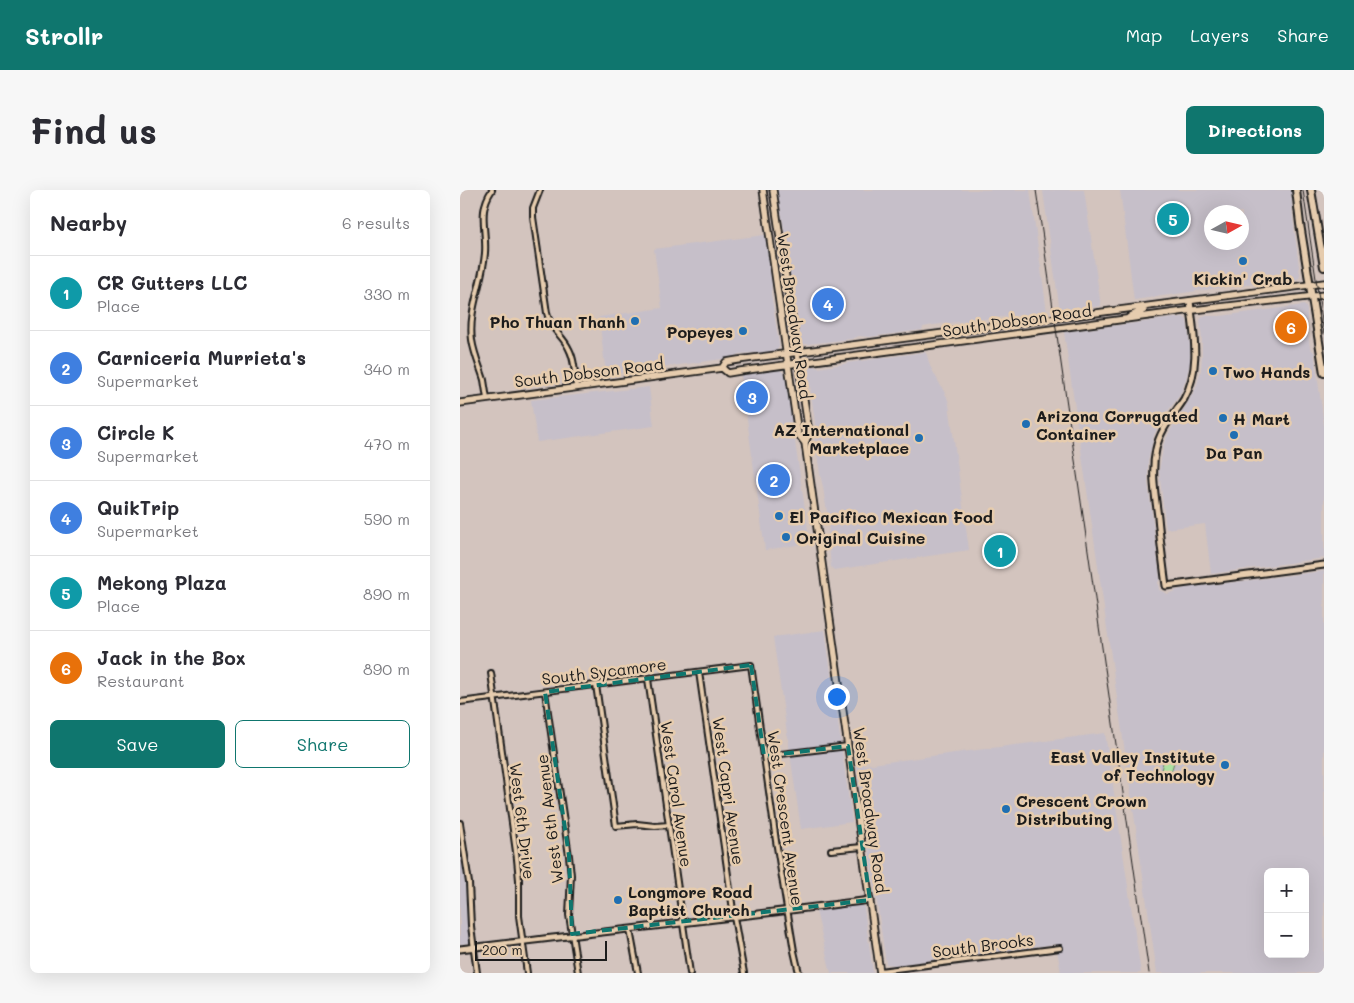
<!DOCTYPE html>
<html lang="en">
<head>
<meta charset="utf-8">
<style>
	:root { --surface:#fff; --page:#f7f7f7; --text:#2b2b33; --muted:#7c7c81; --line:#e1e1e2; --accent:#0f766e }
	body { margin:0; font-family:Mali,sans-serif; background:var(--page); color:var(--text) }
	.controls { position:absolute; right:15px; bottom:15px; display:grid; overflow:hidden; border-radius:8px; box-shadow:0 5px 20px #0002 }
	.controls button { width:45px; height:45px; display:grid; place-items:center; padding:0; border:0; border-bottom:1px solid var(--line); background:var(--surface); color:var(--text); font:25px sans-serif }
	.compass { position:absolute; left:744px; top:15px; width:45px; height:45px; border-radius:50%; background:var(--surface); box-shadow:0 5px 20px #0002; rotate:82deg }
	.scale { position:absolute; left:15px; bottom:12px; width:132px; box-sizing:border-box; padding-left:5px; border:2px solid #1c1c1c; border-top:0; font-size:14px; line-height:18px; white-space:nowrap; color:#1c1c1c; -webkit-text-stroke:4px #e6ccae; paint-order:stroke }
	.you { position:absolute; left:376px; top:506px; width:18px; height:18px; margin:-12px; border:4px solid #fff; border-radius:50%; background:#1a73e8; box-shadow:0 0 0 8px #1a73e833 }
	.badge { display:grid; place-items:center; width:32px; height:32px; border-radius:50%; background:var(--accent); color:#fff; font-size:16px; font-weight:700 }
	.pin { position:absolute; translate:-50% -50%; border:2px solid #fff; box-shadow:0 1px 5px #0006 }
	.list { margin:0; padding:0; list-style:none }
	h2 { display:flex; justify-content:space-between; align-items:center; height:65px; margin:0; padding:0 20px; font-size:21px }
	h2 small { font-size:16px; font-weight:400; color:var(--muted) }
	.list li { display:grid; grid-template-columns:32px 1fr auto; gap:15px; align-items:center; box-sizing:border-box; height:75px; padding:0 20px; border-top:1px solid var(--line) }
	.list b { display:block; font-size:19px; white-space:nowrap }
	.list p { margin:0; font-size:16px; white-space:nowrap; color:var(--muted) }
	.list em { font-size:16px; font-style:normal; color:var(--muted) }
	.actions { display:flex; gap:10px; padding:15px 20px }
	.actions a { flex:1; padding:11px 0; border:1px solid var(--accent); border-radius:8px; text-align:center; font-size:18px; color:var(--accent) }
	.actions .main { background:var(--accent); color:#fff }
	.map { position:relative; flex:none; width:864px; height:783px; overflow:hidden; border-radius:8px }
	header { display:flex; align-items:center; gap:30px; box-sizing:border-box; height:70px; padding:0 25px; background:var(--accent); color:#fff }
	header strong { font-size:24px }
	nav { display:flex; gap:28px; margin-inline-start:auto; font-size:18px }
	.intro { display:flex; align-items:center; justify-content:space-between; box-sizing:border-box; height:120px; padding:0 30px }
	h1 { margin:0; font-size:35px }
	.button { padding:12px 22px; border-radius:8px; background:var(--accent); color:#fff; font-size:18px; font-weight:700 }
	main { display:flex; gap:30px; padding:0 30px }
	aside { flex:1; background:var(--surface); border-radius:8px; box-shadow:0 5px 20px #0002 }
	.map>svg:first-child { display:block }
	.built { fill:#c6bfc9; fill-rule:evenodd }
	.green { fill:#ade1a2; stroke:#647e5f }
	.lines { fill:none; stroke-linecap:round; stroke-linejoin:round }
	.minor-casing { stroke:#1c1c1c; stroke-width:8 }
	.tertiary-casing { stroke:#1c1c1c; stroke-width:9 }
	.secondary-casing { stroke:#1c1c1c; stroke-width:9 }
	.primary-casing { stroke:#1c1c1c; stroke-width:10 }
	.minor { stroke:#e6ccae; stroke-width:4 }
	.tertiary { stroke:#e6ccae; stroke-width:5 }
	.secondary { stroke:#e6ccae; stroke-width:5.5 }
	.primary { stroke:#e6ccae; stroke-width:6 }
	.tram { stroke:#1c1c1c; stroke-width:1 }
	.rail { stroke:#1c1c1c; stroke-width:1 }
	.marked { fill:none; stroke:#0f766e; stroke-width:4; stroke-dasharray:10 6; stroke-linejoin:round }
	.poi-dot { fill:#1f6fb2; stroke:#e6ccae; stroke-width:2 }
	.labels { text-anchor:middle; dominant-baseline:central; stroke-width:5; stroke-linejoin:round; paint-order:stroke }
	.poi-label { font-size:16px; font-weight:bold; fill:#1c1c1c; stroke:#e6ccae; text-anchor:start }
	.street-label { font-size:16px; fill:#1c1c1c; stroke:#e6ccae }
</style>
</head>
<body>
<header>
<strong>Strollr</strong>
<nav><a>Map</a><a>Layers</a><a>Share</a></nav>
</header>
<div class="intro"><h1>Find us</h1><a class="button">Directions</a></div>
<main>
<aside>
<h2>Nearby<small>6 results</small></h2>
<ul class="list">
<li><span class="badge" style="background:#0f9aa8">1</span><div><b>CR Gutters LLC</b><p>Place</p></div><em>330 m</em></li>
<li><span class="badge" style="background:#3f7fe0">2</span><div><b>Carniceria Murrieta's</b><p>Supermarket</p></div><em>340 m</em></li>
<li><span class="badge" style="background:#3f7fe0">3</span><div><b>Circle K</b><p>Supermarket</p></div><em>470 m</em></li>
<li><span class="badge" style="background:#3f7fe0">4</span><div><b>QuikTrip</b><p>Supermarket</p></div><em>590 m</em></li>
<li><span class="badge" style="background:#0f9aa8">5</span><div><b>Mekong Plaza</b><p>Place</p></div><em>890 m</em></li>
<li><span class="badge" style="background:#e8710a">6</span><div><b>Jack in the Box</b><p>Restaurant</p></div><em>890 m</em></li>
</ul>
<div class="actions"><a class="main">Save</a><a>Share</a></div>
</aside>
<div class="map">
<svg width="864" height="783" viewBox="0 0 864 783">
	<rect width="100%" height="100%" fill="#d3c4be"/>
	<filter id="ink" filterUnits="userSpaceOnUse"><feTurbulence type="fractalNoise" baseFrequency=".02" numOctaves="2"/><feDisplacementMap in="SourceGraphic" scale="10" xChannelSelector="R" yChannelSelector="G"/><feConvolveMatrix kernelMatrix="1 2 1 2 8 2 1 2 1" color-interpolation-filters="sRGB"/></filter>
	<g filter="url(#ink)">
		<path class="built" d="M317 0H570L587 122 473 135 463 137 462 140 409 147 399 146 392 149 348 154H341L339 149V135L334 105 331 94 326 62V50Z
			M594 0H624L641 116 600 122 583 1Z
			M660 0H831L833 29 840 85 839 88 835 90 765 97 674 110ZM752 22H782V52H752Z
			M305 45 312 92 311 103 319 154V157L316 161 279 164 270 168 146 185 139 127 202 118 194 59Z
			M844 115 846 117 847 120V134L850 158 854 162 864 234V368L751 384 745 334 706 339 699 281 704 253 710 241 724 219 736 198 741 180 742 165V151L740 130 743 126H760Z
			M723 127 727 130 730 155V173L726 189 722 200 715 212 702 228 694 245 688 272V293L700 388 698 393 699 400 708 404 717 400 726 398 864 381V783H697L604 142ZM808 682H845V764H808Z
			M465 162 467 165 470 176 487 207 489 214 509 360 374 380 371 377 368 345 369 335 363 297 360 284 354 242 355 232 348 181 350 177 354 176 358 178 384 174 386 173Z
			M320 180 325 184 350 353 305 360 281 185Z
			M189 197 194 236 77 252 71 210Z
			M365 440 392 632 341 639 313 447Z
			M645 543 681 783H601L596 754 435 775 427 774 426 773 397 576Z
			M0 652 6 693 10 750 9 753 0 754Z
			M398 715H402L404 718 413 783H371L356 721Z"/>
		<path class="green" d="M705 566 715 569 710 586 700 583Z"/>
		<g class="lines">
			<g class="minor-casing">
				<path id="minor" d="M80 0 73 18V27L87 123C91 141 102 144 109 159 115 170 115 185 116 198
					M27 209C26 203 25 196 24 190 20 177 14 164 12 150 8 120 23 92 25 63 27 40 17 22 32 0
					M239 482 274 727 284 783
					M31 483 57 669 59 690V726L67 783
					M188 489 230 783
					M136 495 156 636 177 634 195 636 209 635
					M85 502 109 666 111 685 109 725 118 783
					M0 512 291 475 316 651 334 761 339 783
					M304 566 388 556
					M0 633 9 693 11 736 17 783
					M371 660 402 657
					M170 740 178 783
					M420 781 600 758"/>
			</g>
			<g class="tertiary-casing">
				<path id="tertiary" d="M730 111C734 145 741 178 724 209 714 225 700 239 696 259 691 282 695 304 698 327 700 350 703 373 706 396L864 375
					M0 759C137 742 273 728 410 710"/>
			</g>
			<g class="secondary-casing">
				<path id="secondary" d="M303 0 338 244 345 253
					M313 0 349 243 345 253 420 783
					M667 129C674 122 677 125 684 120V117
					M262 178 268 183 280 181 725 121 864 105
					M0 213 240 181 262 178 266 172 278 170 864 93"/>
			</g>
			<g class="primary-casing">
				<path id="primary" d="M836 0 840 34 864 183
					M851 0 864 77"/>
			</g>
			<use href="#minor" class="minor"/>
			<use href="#tertiary" class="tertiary"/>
			<use href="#secondary" class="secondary"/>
			<use href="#primary" class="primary"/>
			<path class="tram" d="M843 0 864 144"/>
			<path class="rail" d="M576 0 689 783"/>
		</g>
	</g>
	<path class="marked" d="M291 475 304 566 388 556 410 710 112 744 109 666 85 502Z"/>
	<g class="poi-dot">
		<circle cx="783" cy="71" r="5"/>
		<circle cx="175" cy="131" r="5"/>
		<circle cx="283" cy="141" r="5"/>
		<circle cx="753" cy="181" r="5"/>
		<circle cx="763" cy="228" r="5"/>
		<circle cx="566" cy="234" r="5"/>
		<circle cx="774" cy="245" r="5"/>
		<circle cx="459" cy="248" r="5"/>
		<circle cx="319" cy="326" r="5"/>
		<circle cx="326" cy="347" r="5"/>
		<circle cx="765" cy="575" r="5"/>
		<circle cx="546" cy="619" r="5"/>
		<circle cx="158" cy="710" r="5"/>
	</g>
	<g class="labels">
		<g class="poi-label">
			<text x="783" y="88" text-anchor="middle">Kickin' Crab</text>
			<text x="165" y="131" text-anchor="end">Pho Thuan Thanh</text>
			<text x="273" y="141" text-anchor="end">Popeyes</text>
			<text x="763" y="181">Two Hands</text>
			<text x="576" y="225">Arizona Corrugated<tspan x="576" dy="18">Container</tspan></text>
			<text x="773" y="228">H Mart</text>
			<text x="449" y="239" text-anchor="end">AZ International<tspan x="449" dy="18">Marketplace</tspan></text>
			<text x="774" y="262" text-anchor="middle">Da Pan</text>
			<text x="329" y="326">El Pacifico Mexican Food</text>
			<text x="336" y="347">Original Cuisine</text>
			<text x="755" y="566" text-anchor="end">East Valley Institute<tspan x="755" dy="18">of Technology</tspan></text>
			<text x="556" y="610">Crescent Crown<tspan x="556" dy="18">Distributing</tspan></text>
			<text x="168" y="701">Longmore Road<tspan x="168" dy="18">Baptist Church</tspan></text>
		</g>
		<g class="street-label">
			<text transform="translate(335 126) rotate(82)">West Broadway Road</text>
			<text transform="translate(557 130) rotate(-8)">South Dobson Road</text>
			<text transform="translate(129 182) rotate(-7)">South Dobson Road</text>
			<text transform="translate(144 481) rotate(-7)">South Sycamore</text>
			<text transform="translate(269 601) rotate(82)">West Capri Avenue</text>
			<text transform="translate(217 604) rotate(82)">West Carol Avenue</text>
			<text transform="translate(411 620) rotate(82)">West Broadway Road</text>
			<text transform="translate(326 628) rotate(82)">West Crescent Avenue</text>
			<text transform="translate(89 629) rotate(-97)">West 6th Avenue</text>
			<text transform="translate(63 631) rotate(83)">West 6th Drive</text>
			<text transform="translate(523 755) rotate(-7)">South Brooks</text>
		</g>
	</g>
</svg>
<div class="controls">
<button>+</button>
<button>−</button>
</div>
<svg class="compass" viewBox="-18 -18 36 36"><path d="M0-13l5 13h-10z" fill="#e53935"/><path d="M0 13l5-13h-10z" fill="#7c7c81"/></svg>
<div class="scale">200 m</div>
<div class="you"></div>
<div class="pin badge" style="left:540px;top:361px;background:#0f9aa8">1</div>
<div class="pin badge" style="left:314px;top:290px;background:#3f7fe0">2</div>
<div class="pin badge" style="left:292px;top:207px;background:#3f7fe0">3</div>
<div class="pin badge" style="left:368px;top:114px;background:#3f7fe0">4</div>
<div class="pin badge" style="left:713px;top:29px;background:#0f9aa8">5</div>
<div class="pin badge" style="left:831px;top:137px;background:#e8710a">6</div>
</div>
</main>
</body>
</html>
